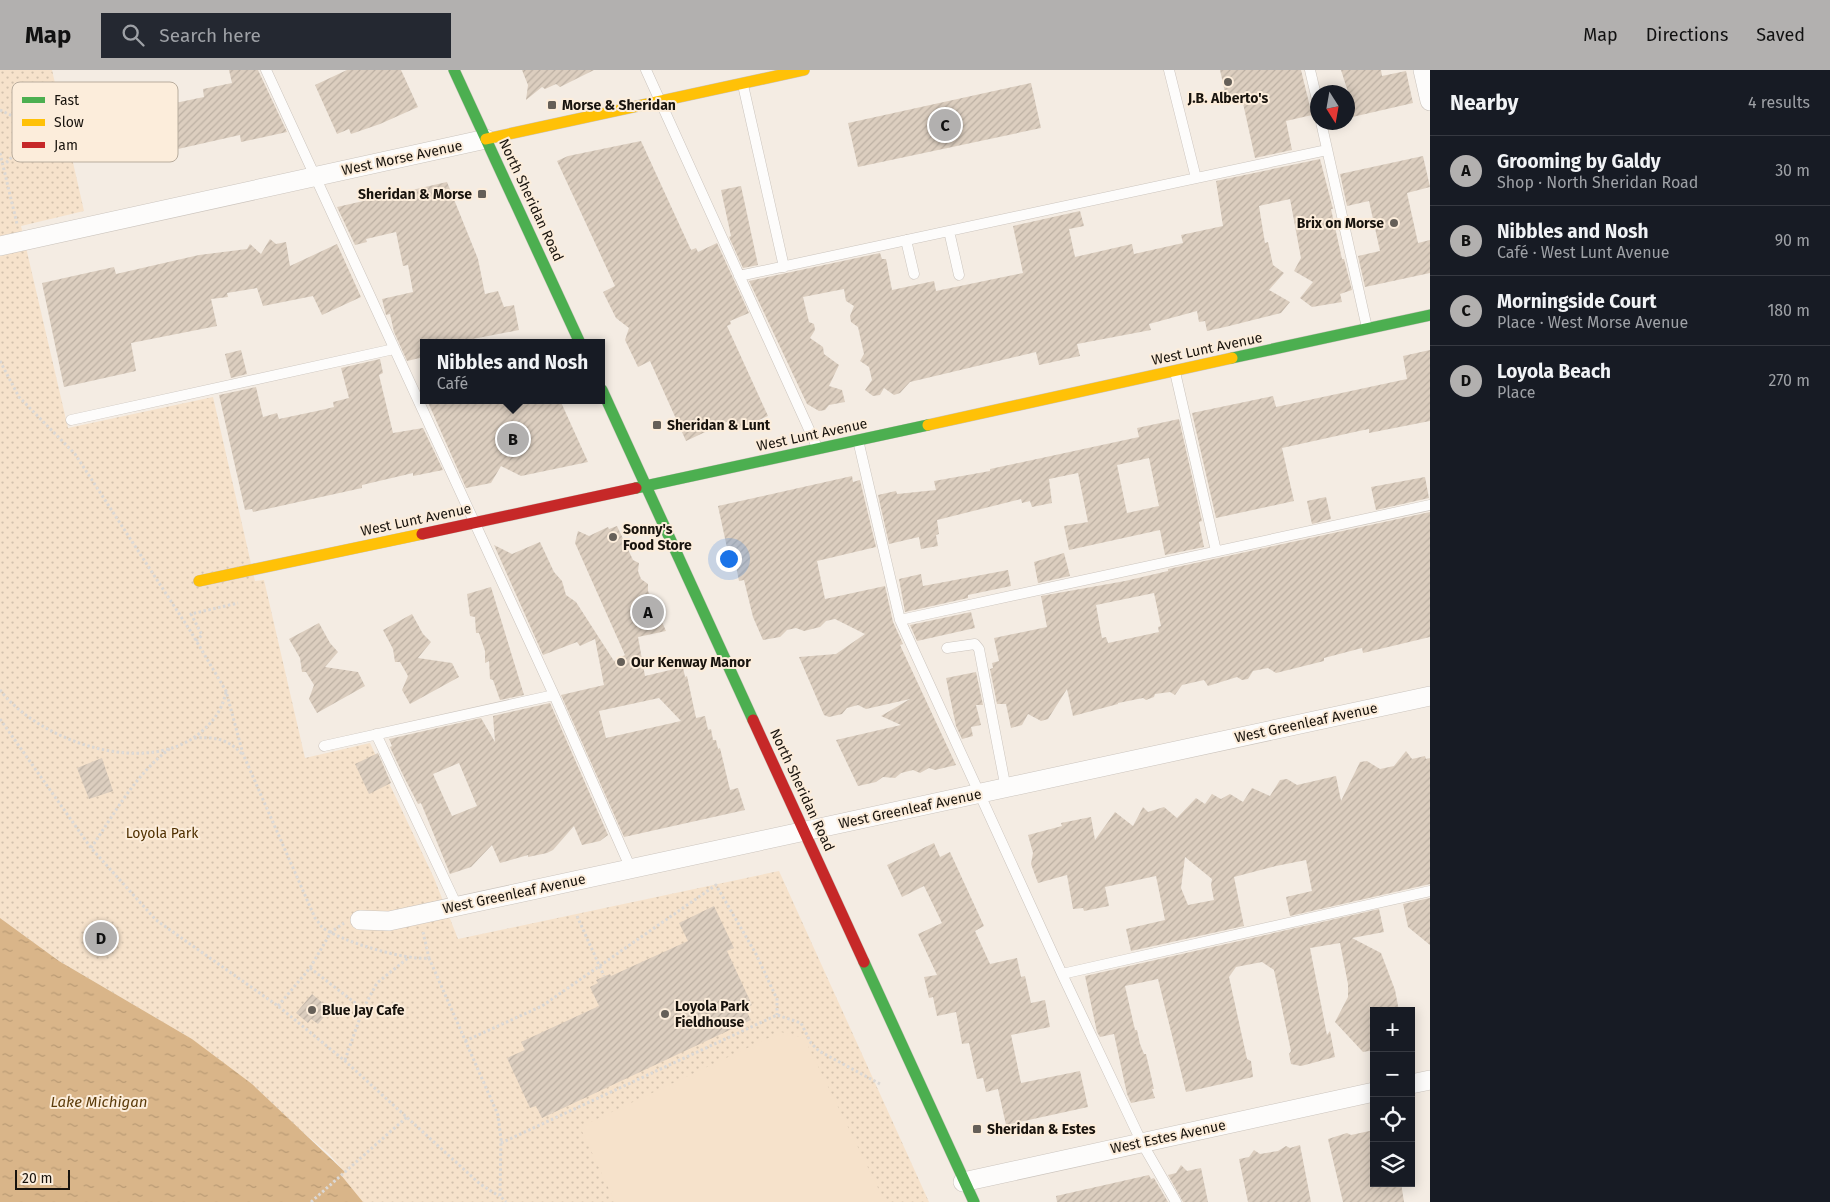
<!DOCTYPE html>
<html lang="en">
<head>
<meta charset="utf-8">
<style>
	:root { --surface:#171b24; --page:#242831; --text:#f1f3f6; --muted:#9ea1a6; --line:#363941; --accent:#b2b0af }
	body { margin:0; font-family:"Fira Sans",sans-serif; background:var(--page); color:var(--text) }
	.controls { position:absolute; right:15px; bottom:15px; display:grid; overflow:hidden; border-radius:0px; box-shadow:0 2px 12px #0003 }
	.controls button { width:45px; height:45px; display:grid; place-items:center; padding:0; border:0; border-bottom:1px solid var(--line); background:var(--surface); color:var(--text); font:25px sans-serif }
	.compass { position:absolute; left:1310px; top:15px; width:45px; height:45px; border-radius:50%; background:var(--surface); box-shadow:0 2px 12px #0003; rotate:169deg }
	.scale { position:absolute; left:15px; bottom:12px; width:55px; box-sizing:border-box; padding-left:5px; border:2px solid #18130d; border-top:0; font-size:14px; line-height:18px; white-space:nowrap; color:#18130d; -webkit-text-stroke:4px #fceddb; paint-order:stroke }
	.you { position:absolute; left:728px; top:488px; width:18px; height:18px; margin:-12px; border:4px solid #fff; border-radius:50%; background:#1a73e8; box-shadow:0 0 0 8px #1a73e833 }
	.badge { display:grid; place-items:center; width:32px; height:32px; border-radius:50%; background:var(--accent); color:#111; font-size:16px; font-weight:700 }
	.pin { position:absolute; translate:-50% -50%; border:2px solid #fff; box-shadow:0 1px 5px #0006 }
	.popup { position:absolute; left:420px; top:269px; width:185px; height:65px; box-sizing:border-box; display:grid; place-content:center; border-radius:0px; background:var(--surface); filter:drop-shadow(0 1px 4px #0005); font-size:16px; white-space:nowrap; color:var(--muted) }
	.popup b { font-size:19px; color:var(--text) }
	.popup::after { content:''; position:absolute; left:50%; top:100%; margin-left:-10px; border:10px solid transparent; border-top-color:var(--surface) }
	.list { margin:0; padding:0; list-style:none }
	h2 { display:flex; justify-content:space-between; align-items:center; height:65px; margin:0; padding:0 20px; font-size:21px }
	h2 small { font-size:16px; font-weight:400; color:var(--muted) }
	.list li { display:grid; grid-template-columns:32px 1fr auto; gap:15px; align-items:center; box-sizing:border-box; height:70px; padding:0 20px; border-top:1px solid var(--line) }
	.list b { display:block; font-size:19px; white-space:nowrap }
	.list p { margin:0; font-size:16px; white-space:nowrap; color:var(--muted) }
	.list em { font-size:16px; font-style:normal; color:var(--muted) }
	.icon { flex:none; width:28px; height:28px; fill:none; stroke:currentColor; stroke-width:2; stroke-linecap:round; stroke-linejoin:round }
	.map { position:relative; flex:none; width:1430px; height:1132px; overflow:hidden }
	header { display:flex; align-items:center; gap:30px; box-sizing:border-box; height:70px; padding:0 25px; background:var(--accent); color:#111 }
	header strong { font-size:24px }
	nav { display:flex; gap:28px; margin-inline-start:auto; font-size:18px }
	.search { width:350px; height:45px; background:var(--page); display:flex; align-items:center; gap:12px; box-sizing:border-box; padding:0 18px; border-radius:0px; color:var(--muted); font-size:19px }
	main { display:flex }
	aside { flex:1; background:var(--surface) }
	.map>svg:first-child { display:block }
	.grass { fill:url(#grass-dots) }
	.pitch { fill:#f6e2cb }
	.water { fill:url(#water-ripples) }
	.building { fill:url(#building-hatch); fill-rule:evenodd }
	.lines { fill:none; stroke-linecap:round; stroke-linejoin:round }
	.lane-casing { stroke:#cbc4bd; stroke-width:11 }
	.street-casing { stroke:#cbc4bd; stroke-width:20 }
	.fast-casing { stroke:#cbc4bd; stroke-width:12 }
	.slow-casing { stroke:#cbc4bd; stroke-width:12 }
	.jam-casing { stroke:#cbc4bd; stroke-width:12 }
	.path { stroke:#dbd8d5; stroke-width:3; stroke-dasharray:2.5 2.5; stroke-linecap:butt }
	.lane { stroke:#fdfcfb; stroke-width:10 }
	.street { stroke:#fdfcfb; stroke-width:19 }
	.fast { stroke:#4caf50; stroke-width:11 }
	.slow { stroke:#ffc107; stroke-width:11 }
	.jam { stroke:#c62828; stroke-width:11 }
	.poi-dot { fill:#655f58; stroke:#fceddb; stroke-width:2 }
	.labels { text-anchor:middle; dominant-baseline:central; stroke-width:4; stroke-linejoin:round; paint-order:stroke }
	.poi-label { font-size:14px; font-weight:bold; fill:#18130d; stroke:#fceddb; text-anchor:start }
	.street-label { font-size:14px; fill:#18130d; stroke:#fceddb }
	.park-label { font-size:14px; fill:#503000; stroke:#fceddb }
	.water-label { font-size:15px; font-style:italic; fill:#5c3c0b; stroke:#fceddb }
	.key { fill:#fceddb; stroke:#b8ac9d; stroke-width:1 }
	.key-label { font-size:14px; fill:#18130d }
</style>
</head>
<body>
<header>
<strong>Map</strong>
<div class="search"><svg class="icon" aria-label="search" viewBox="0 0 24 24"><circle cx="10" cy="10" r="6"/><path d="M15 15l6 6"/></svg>Search here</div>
<nav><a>Map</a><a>Directions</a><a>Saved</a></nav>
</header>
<main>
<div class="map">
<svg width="1430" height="1132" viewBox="0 0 1430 1132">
	<defs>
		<pattern id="grass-dots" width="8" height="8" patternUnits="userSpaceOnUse" patternTransform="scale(1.25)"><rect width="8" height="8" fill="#f6e2cb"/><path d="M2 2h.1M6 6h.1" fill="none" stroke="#d2c1ad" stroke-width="1.8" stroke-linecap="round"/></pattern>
		<pattern id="water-ripples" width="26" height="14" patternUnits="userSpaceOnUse" patternTransform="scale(1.25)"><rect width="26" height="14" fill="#d9b589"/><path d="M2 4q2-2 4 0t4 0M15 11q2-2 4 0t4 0" fill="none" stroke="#ba9b75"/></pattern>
		<pattern id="building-hatch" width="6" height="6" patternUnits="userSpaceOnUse" patternTransform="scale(1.25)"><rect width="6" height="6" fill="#dccebf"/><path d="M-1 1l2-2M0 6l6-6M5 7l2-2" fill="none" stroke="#bcb0a3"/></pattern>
	</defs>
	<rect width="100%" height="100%" fill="#f4ece3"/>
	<path class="grass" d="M0 0H52L84 141 21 156 68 358 213 327 255 511 264 510 305 688 370 673 434 808 458 869 779 801 929 1132H363L341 1105 345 1102 329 1084 192 969 59 891 0 848Z"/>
	<path class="pitch" d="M781 962 804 968 885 1132H615L580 1057Z"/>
	<path class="water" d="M0 848 59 891 192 969 252 1014 345 1102 341 1105 363 1132H0Z"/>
	<path class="building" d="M229 0H258L287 62 241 72 240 65 129 90 127 81 92 88 88 70 83 66 86 61 83 46 130 36 132 31 145 29 148 47 177 42 175 33 204 27 203 19 232 13Z
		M347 0H401L418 37 380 54 351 64 349 59 337 64 315 15Z
		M522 0H594L560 17 556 14 545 19 542 17 526 30 528 15Z
		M1220 0H1301L1312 45 1286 51 1292 80 1255 88 1241 24 1226 27Z
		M1341 0H1381L1382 6 1406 1 1413 33 1348 48V22Z
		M1031 13 1041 58 858 97 848 53Z
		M641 71 691 180 696 178 698 182 717 173 749 243 730 251 731 254 727 256 768 346 738 359 733 349 686 371 650 291 638 297 625 270 629 258 616 248 603 222 615 216 557 91 568 86Z
		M1423 86 1430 117 1407 123 1418 173 1430 170V203L1365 217 1358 186 1380 181 1369 131 1347 136 1340 104Z
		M1320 89 1333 139H1331L1342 189H1344L1352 220 1340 224 1342 232 1312 237 1300 228 1313 212 1294 201 1301 188 1290 129 1259 136 1265 173 1268 172 1273 195 1284 203 1269 220 1290 232 1281 243 1225 257 1207 261 1205 251 1199 252 1197 241 1149 254 1151 260 1077 274 1080 286 1039 295 1036 282 910 312 900 323 894 325 884 318 880 325 873 326 865 320 872 310 869 297 860 291 864 284 858 257 851 252 850 246 854 236 846 231 844 219 803 227 809 252 814 254 815 260 810 268 823 277 824 284 839 295 829 316 842 320 845 332 829 335 825 340 819 341 807 334 749 211 880 183 882 189H886L892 220 934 211 936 221 1023 203 1013 156 1080 141 1084 156 1069 159 1075 187 1132 174 1134 184 1183 173 1181 165 1223 156 1216 111Z
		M447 112 478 189 485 224 498 221 504 237 514 235 519 260 452 273H424V287L407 291 394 262 390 244 386 245 382 229 413 222 408 195 403 196 396 162 366 169 367 172 355 175 337 137Z
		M741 116 758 195 743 198 729 167 731 166 721 120Z
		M270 169 276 174 286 172 290 196 337 174 361 227 322 245 313 226 263 236 257 218 227 223 228 227 211 229 217 256 131 273 136 301 64 317 42 213 114 197 116 204 199 185 247 179 250 174 261 184Z
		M241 280 247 304 231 308 225 284Z
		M1430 280V351L1369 363V359L1359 361 1282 378 1294 431 1216 448 1192 343 1273 326 1276 337 1407 309 1403 286Z
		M380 289 383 303 379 305 393 363 423 358 443 400 413 406V403L362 415V418L253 442 252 439 245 440 219 325 256 317 263 347 277 343 279 349 317 341 334 337 333 332 349 328 341 298Z
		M427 330H560L588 392 521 406 501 396 491 413 466 418Z
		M1179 349 1202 451 1199 452 1204 477 1165 485 1160 460 1069 480 1064 456 1088 452 1078 403 1049 409 1052 433 1032 437 1030 431 1022 433 1021 429 937 450 939 464 936 465 938 476 921 479 919 467 889 474 878 425 896 421 897 424 936 420 934 411 990 401V399L1139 367 1137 358ZM1149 388 1159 436 1127 443 1117 395Z
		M852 406 853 412 860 410 876 477 817 491 825 529 885 516 893 552 903 574 900 575 956 695 935 700 929 698 920 703 913 700 901 703 895 708 883 707 876 712 858 716 836 670 901 655 881 646 910 629 866 639 858 635 847 638 842 644 829 647 824 645 799 587 836 584 865 564 835 549 826 551 820 557 804 561 796 558 787 560 780 567 763 570 753 547 744 510 739 511 734 486 729 487 718 436Z
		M1425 407 1429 428 1376 440 1371 417Z
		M1326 427 1331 449 1312 454 1307 431Z
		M1430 442V567L1363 583 1362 578 1324 588V591L1276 603 1268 598 1253 601 1248 609 1242 610 1237 607 1208 616 1204 610 1182 615 1175 625 1170 622 1155 624 1154 627 1146 630 1143 628 1118 633V634L1073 646 1067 619 1048 649 1041 651 1028 644 1022 655 1011 658 1006 634H997L990 599 993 598 992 593 999 591 994 568 1047 557 1041 526 1125 511 1168 501V499ZM1154 523 1161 556 1158 557 1159 562 1108 573 1106 567 1102 568 1096 535Z
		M617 456 633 490 639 493 638 501 641 509 648 514V521L666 561 638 567 645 606 683 597 685 607 687 606 696 648 705 646 708 660 711 659 713 670H716L718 679 720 678 730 720 738 718 745 740 624 767 561 625 604 615 595 569 580 576 577 572 543 585 494 475 512 484 540 472 554 502 562 511 566 525 576 532 614 591 625 585 575 473 578 461 589 466 608 457 609 459ZM659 628 681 651 606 668 599 641Z
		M1064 483 1070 506 1038 513 1034 492Z
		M1008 500 1011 516 968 525V528L905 542 899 509 921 504 923 516Z
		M491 517 524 625 500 630 493 610 490 609 489 591 485 593V581L479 563H476L475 547 470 546 467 524Z
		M971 542 975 558 917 571 910 555Z
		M412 544 423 564 431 572 418 588 452 593 459 607 410 634 402 620 408 606 400 592H395L393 579 383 560Z
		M319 553 330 573 338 582 325 597 358 602 365 616 317 643 309 629 314 615 306 602H302L300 588 289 569Z
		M976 602 983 635H976L981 655 971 657 973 666 962 669 956 656 946 608Z
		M550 633 608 765 600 771 582 775 574 756 553 780 547 783 528 787V785L500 793 492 775 471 797 450 804 421 733 418 734 404 707 390 677 392 676 389 669 481 648 495 672 493 646ZM459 693 477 736 452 746 433 704Z
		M1406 681 1412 689 1425 686 1426 689 1430 688V814L1290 846 1286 827 1312 821 1306 790 1276 796 1234 807 1244 856 1131 881 1126 859 1165 850 1156 806 1105 817 1109 836 1084 841 1083 838 1073 839 1067 805 1038 813 1031 794 1033 783 1028 765 1062 756 1061 753 1091 747 1095 770 1115 742 1133 756 1143 737 1148 742 1164 737 1177 748 1196 728 1205 734 1212 724 1221 729 1230 724 1243 732 1252 718 1270 726 1280 710 1287 709 1297 715 1336 706 1341 731 1360 692 1367 691 1380 699 1394 696ZM1185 787 1212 809 1211 815 1214 830 1188 835 1181 818Z
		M378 683 391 713 369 724 355 694Z
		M102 688 113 721 89 729 77 698Z
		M934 773 940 787 950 782 984 856 975 861 990 894 1017 888 1021 907 1025 906 1031 933 1045 930 1050 957 1011 965 1021 1013 1080 1001 1088 1037 1006 1055 998 1019 986 1022 983 1008 977 1009 969 973 962 974 956 942 937 946 933 927 929 928 924 907 937 905 918 864 942 853 924 816 902 827 887 795Z
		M1430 828V875L1408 857 1403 834Z
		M714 836 734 878 727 881 752 935 745 938 751 950 542 1048 536 1036 530 1038 507 988 525 980 521 972 599 936 590 917 598 913 596 910 610 904 611 906 688 871 679 853Z
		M1379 839 1384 862 1352 868 1381 883 1395 920 1399 941H1374V980L1363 982 1335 952 1348 927V914L1340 873 1310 878 1327 965 1330 961 1335 987 1301 996 1291 994 1289 984 1291 981 1274 900 1262 892 1236 897 1229 907 1247 989 1251 991 1253 1007 1186 1022 1158 909 1125 916 1135 960H1137L1140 974 1144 984H1146L1154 1019H1152L1155 1028 1131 1033 1127 1024 1114 964 1100 967 1097 962 1085 906Z
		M312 924 324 934 321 938 328 942 318 954 311 949 308 953 296 943Z
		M1374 1060V1113H1401L1404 1132H1343L1328 1069 1347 1063 1351 1065Z
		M1300 1075 1311 1132H1248L1239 1089 1249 1087 1254 1080 1260 1084 1278 1081 1286 1076 1290 1078Z
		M1181 1095 1187 1101 1201 1098 1208 1132H1183L1168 1105 1176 1103Z
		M1149 1105 1151 1109 1154 1108 1168 1132H1057L1056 1126Z"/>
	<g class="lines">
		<g class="lane-casing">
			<path id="lane" d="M266 0 554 625 631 799
				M646 0 817 377
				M1169 0 1196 108
				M1310 0 1318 34
				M743 15 784 197
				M1321 52 1367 258
				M949 161 959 205
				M906 170 914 204
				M739 206 1327 80
				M1175 302 1216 481
				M71 350 394 279
				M858 370 900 550 1062 904 1142 1073 1176 1132
				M900 550 1430 435
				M947 578 975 574 979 579 1006 719
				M376 664 457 836
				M324 676 554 625
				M1062 904 1430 821"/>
		</g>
		<g class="street-casing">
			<path id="street" d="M1423 0 1430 31
				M0 176 486 69
				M360 850 389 851 1430 626
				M1411 1014 1430 1010
				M963 1112 1374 1022"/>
		</g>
		<g class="fast-casing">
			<path id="fast" d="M454 0 580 273
				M1232 288 1430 245
				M602 320 753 650
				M636 418 928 355
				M864 892 974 1132"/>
		</g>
		<g class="slow-casing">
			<path id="slow" d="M486 69 804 0
				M928 355 1232 288
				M199 511 422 464"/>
		</g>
		<g class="jam-casing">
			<path id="jam" d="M422 464 636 418
				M753 650 864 892"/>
		</g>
		<path class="path" d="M0 40 25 52 29 65 24 75 5 94
			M0 83 17 154
			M0 291 19 327 75 384 191 562 226 621 243 684 315 848C318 851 320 855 322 857 339 871 407 891 429 888L498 1045 501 1069 500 1126 506 1132
			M196 571 202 565 191 544 238 533
			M0 620C39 671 145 708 200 663 214 651 222 640 226 622
			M0 649 91 778 156 850 278 936 345 991 480 1114 499 1126
			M194 668C214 667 227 668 242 684
			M91 778C115 743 136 703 171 678
			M577 846 604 906
			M423 862 429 888
			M310 898 363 939
			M278 936 310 898 331 862 344 853
			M465 971 542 936 716 815 756 884 777 929V945
			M345 990 363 939 377 913 408 888
			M501 1073 777 945 801 953 811 973 819 981 882 1015
			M311 1132 407 1047"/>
		<use href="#lane" class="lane"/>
		<use href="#street" class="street"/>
		<use href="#fast" class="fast"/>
		<use href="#slow" class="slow"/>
		<use href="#jam" class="jam"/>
	</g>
	<g class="poi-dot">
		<circle cx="1228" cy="12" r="5"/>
		<rect x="547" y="30" width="10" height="10" rx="2.5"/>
		<rect x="477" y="119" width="10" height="10" rx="2.5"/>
		<circle cx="1394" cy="153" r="5"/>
		<rect x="652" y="350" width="10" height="10" rx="2.5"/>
		<circle cx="613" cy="467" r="5"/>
		<circle cx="621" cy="592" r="5"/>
		<circle cx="312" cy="940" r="5"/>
		<circle cx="665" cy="944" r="5"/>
		<rect x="972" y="1054" width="10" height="10" rx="2.5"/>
	</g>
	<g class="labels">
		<g class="poi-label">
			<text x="1228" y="28" text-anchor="middle">J.B. Alberto's</text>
			<text x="562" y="35">Morse &amp; Sheridan</text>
			<text x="472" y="124" text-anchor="end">Sheridan &amp; Morse</text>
			<text x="1384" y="153" text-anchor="end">Brix on Morse</text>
			<text x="667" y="355">Sheridan &amp; Lunt</text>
			<text x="623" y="459">Sonny's<tspan x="623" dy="16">Food Store</tspan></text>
			<text x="631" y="592">Our Kenway Manor</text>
			<text x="675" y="936">Loyola Park<tspan x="675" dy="16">Fieldhouse</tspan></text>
			<text x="322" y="940">Blue Jay Cafe</text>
			<text x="987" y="1059">Sheridan &amp; Estes</text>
		</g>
		<g class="street-label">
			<text transform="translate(402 88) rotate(-12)">West Morse Avenue</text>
			<text transform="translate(531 130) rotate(65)">North Sheridan Road</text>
			<text transform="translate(1207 279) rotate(-12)">West Lunt Avenue</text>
			<text transform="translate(812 365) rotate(-12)">West Lunt Avenue</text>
			<text transform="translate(416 450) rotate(-12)">West Lunt Avenue</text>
			<text transform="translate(1306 653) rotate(-12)">West Greenleaf Avenue</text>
			<text transform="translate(802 720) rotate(65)">North Sheridan Road</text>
			<text transform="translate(910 739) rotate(-12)">West Greenleaf Avenue</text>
			<text transform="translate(514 824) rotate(-12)">West Greenleaf Avenue</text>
			<text transform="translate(1168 1067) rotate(-12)">West Estes Avenue</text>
		</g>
		<g class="park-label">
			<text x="162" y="763">Loyola Park</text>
		</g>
		<g class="water-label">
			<text x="99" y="1032">Lake Michigan</text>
		</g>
	</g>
	<rect x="12" y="12" width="166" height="80" rx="8" class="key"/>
	<rect x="22" y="27" width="23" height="6" fill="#4caf50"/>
	<rect x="22" y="49" width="23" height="7" fill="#ffc107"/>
	<rect x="22" y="72" width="23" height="6" fill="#c62828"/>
	<g class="key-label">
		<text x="54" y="35">Fast</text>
		<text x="54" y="57">Slow</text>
		<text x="54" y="80">Jam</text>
	</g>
</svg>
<div class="controls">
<button>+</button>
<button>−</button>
<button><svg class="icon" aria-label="locate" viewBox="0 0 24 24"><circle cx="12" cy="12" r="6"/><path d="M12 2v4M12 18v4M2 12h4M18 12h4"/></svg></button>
<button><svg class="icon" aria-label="layers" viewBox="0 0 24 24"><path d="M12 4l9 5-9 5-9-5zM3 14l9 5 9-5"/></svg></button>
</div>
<svg class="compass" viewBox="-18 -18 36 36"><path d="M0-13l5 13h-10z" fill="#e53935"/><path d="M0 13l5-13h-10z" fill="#9ea1a6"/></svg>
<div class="scale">20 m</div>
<div class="you"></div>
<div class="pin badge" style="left:648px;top:542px">A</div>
<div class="pin badge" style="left:513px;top:369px">B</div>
<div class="popup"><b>Nibbles and Nosh</b>Café</div>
<div class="pin badge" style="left:945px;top:55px">C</div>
<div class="pin badge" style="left:101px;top:868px">D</div>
</div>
<aside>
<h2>Nearby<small>4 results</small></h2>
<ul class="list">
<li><span class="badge">A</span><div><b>Grooming by Galdy</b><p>Shop · North Sheridan Road</p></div><em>30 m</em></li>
<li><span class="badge">B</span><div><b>Nibbles and Nosh</b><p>Café · West Lunt Avenue</p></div><em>90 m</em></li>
<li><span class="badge">C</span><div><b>Morningside Court</b><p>Place · West Morse Avenue</p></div><em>180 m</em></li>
<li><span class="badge">D</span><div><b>Loyola Beach</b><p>Place</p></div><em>270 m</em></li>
</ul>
</aside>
</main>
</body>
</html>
